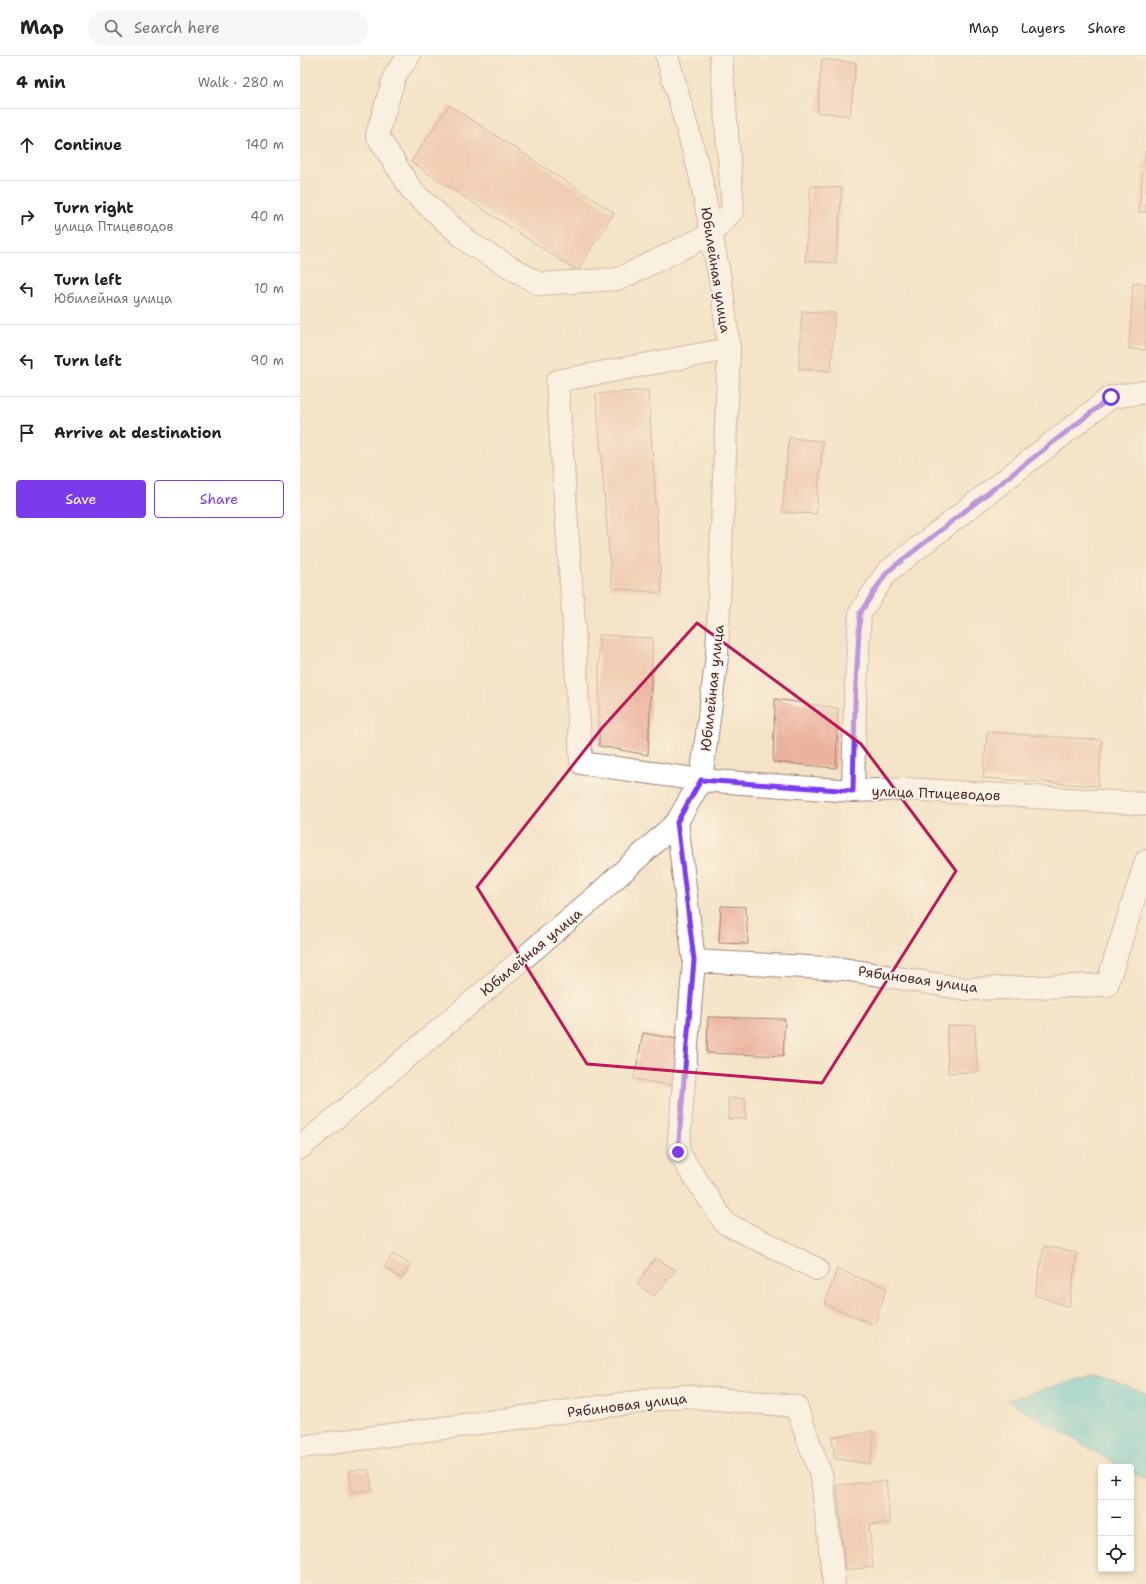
<!DOCTYPE html>
<html lang="en">
<head>
<meta charset="utf-8">
<style>
	:root { --surface:#fff; --page:#f6f6f6; --text:#202124; --muted:#757577; --line:#e0e0e0; --accent:#7c3aed }
	body { margin:0; font-family:"Shantell Sans",sans-serif; background:var(--page); color:var(--text) }
	.controls { position:absolute; right:12px; bottom:12px; display:grid; overflow:hidden; border-radius:4px; box-shadow:0 2px 6px #0003 }
	.controls button { width:36px; height:36px; display:grid; place-items:center; padding:0; border:0; border-bottom:1px solid var(--line); background:var(--surface); color:var(--text); font:20px sans-serif }
	.stop { position:absolute; width:12px; height:12px; margin:-9px; border:3px solid #7c3aed; border-radius:50%; background:#fff }
	.stop.end { background:#7c3aed; border-color:#fff; box-shadow:0 1px 4px #0008 }
	.list { margin:0; padding:0; list-style:none }
	h2 { display:flex; justify-content:space-between; align-items:center; height:52px; margin:0; padding:0 16px; font-size:17px }
	h2 small { font-size:13px; font-weight:400; color:var(--muted) }
	.list li { display:grid; grid-template-columns:26px 1fr auto; gap:12px; align-items:center; box-sizing:border-box; height:72px; padding:0 16px; border-top:1px solid var(--line) }
	.list b { display:block; font-size:15px; white-space:nowrap }
	.list p { margin:0; font-size:13px; white-space:nowrap; color:var(--muted) }
	.list em { font-size:13px; font-style:normal; color:var(--muted) }
	.actions { display:flex; gap:8px; padding:12px 16px }
	.actions a { flex:1; padding:9px 0; border:1px solid var(--accent); border-radius:4px; text-align:center; font-size:14px; color:var(--accent) }
	.actions .main { background:var(--accent); color:#fff }
	.icon { flex:none; width:22px; height:22px; fill:none; stroke:currentColor; stroke-width:2; stroke-linecap:round; stroke-linejoin:round }
	.map { position:relative; flex:none; width:846px; height:1528px; overflow:hidden }
	header { display:flex; align-items:center; gap:24px; box-sizing:border-box; height:56px; padding:0 20px; background:var(--surface); border-bottom:1px solid var(--line) }
	header strong { font-size:19px }
	nav { display:flex; gap:22px; margin-inline-start:auto; font-size:14px }
	.search { width:280px; height:36px; background:var(--page); display:flex; align-items:center; gap:10px; box-sizing:border-box; padding:0 14px; border-radius:22px; color:var(--muted); font-size:15px }
	main { display:flex }
	aside { flex:1; background:var(--surface) }
	.map>svg:first-child { display:block }
	.water { fill:#5cc9d3; stroke:#53747f }
	.building { fill:#ebb29d }
	.lines { fill:none; stroke-linecap:round; stroke-linejoin:round }
	.minor-casing { stroke:#9f8178; stroke-width:24 }
	.minor { stroke:#fff; stroke-width:22 }
	.route { stroke:#7c3aed; stroke-width:5 }
	.marked { fill:none; stroke:#c2185b; stroke-width:3; stroke-linejoin:round }
	.labels { text-anchor:middle; dominant-baseline:central; stroke-width:3.5; stroke-linejoin:round; paint-order:stroke }
	.street-label { font-size:14px; fill:#4a1f2b; stroke:#fcf5e5 }
</style>
</head>
<body>
<header>
<strong>Map</strong>
<div class="search"><svg class="icon" aria-label="search" viewBox="0 0 24 24"><circle cx="10" cy="10" r="6"/><path d="M15 15l6 6"/></svg>Search here</div>
<nav><a>Map</a><a>Layers</a><a>Share</a></nav>
</header>
<main>
<aside>
<h2>4 min<small>Walk · 280 m</small></h2>
<ul class="list">
<li><svg class="icon" aria-label="ahead" viewBox="0 0 24 24"><path d="M12 20V5M6 11l6-6 6 6"/></svg><div><b>Continue</b></div><em>140 m</em></li>
<li><svg class="icon" aria-label="right" viewBox="0 0 24 24"><path d="M7 20v-9h11M14 6l5 5-5 5"/></svg><div><b>Turn right</b><p>улица Птицеводов</p></div><em>40 m</em></li>
<li><svg class="icon" aria-label="left" viewBox="0 0 24 24"><path d="M17 20v-9H6M10 6l-5 5 5 5"/></svg><div><b>Turn left</b><p>Юбилейная улица</p></div><em>10 m</em></li>
<li><svg class="icon" aria-label="left" viewBox="0 0 24 24"><path d="M17 20v-9H6M10 6l-5 5 5 5"/></svg><div><b>Turn left</b></div><em>90 m</em></li>
<li><svg class="icon" aria-label="arrive" viewBox="0 0 24 24"><path d="M6 21V4h12l-3 4 3 4H6"/></svg><div><b>Arrive at destination</b></div></li>
</ul>
<div class="actions"><a class="main">Save</a><a>Share</a></div>
</aside>
<div class="map">
<svg width="846" height="1528" viewBox="0 0 846 1528">
	<rect width="100%" height="100%" fill="#fcf5e5"/>
	<filter id="ink" filterUnits="userSpaceOnUse"><feTurbulence type="fractalNoise" baseFrequency=".025" numOctaves="2"/><feDisplacementMap in="SourceGraphic" scale="8" xChannelSelector="R" yChannelSelector="G"/><feConvolveMatrix kernelMatrix="1 2 1 2 8 2 1 2 1" color-interpolation-filters="sRGB"/></filter>
	<filter id="wash" filterUnits="userSpaceOnUse"><feTurbulence type="fractalNoise" baseFrequency=".012" numOctaves="4" result="noise"/><feDisplacementMap in="SourceGraphic" scale="16" xChannelSelector="R" yChannelSelector="G"/><feGaussianBlur stdDeviation="0.9" result="paint"/><feColorMatrix in="noise" values="0 0 0 0 0 0 0 0 0 0 0 0 0 0 0 0 0 1.4 0 .05"/><feComposite in="paint" operator="in"/></filter>
	<g filter="url(#wash)">
		<rect width="100%" height="100%" fill="#f4e3c6"/>
		<path class="water" d="M792 1319 846 1337V1423L831 1416V1411L820 1410 707 1344Z"/>
		<g id="blocks">
			<path class="building" d="M522 3 556 7 550 60 517 56Z
				M149 49 314 157 277 215 111 106Z
				M845 95H846V156H839Z
				M511 130 542 132 536 207 505 205Z
				M833 227 846 228V294L829 293Z
				M502 255 535 257 531 315 499 313Z
				M348 334 362 537 312 532 296 338Z
				M489 382 523 385 516 458 482 456Z
				M299 579 353 582 348 699 299 690Z
				M475 643 538 652 536 712 473 706Z
				M687 676 802 684 798 730 683 722Z
				M421 850 446 851 448 888 419 887Z
				M408 961 485 963 483 1000 407 997Z
				M675 969 677 1016 648 1017 647 970Z
				M343 977 377 983 374 1030 334 1023Z
				M428 1042H445L446 1063H428Z
				M744 1190 777 1197 769 1251 735 1239Z
				M93 1198 111 1209 102 1223 84 1211Z
				M355 1202 376 1214 354 1240 337 1228Z
				M537 1213 587 1232 574 1269 525 1248Z
				M575 1375 570 1408 535 1403 532 1381Z
				M49 1414H69L72 1434 52 1436Z
				M586 1425 590 1467 569 1469 573 1511 545 1514 537 1429Z"/>
		</g>
	</g>
	<g filter="url(#ink)">
		<use href="#blocks" fill-opacity="0" stroke="#9f8178" stroke-width="1"/>
		<g class="lines">
			<g class="minor-casing">
				<path id="minor" d="M109 0 95 19 77 79 113 136 171 188 239 228 319 223 411 178 433 154 421 0
					M429 293 257 325 274 570 281 707 401 724 553 735 607 733 846 748
					M553 735 555 647 560 557 587 516 811 341 846 336
					M377 766 394 905 378 1096 425 1167 517 1213
					M394 905 543 913 666 933 807 929 846 805
					M0 1092 293 843 377 766 401 724 417 600 429 293 422 234 400 118 367 0
					M0 1391 382 1340 496 1350 522 1422 534 1528"/>
			</g>
			<use href="#minor" class="minor"/>
		</g>
	</g>
	<g class="lines" filter="url(#ink)">
		<path class="route" d="M378 1096 394 904 377 766 401 724 553 735 555 647 560 557 587 516 811 341"/>
	</g>
	<path d="M0 0H846V1528H0ZM397 567 561 688 656 815 522 1027 287 1008 177 831 302 672Z" fill="#f4e3c6" fill-opacity=".55" fill-rule="evenodd"/>
	<path class="marked" d="M397 567 561 688 656 815 522 1027 287 1008 177 831 302 672Z"/>
	<g class="labels">
		<g class="street-label">
			<text transform="translate(416 214) rotate(81)">Юбилейная улица</text>
			<text transform="translate(412 632) rotate(-84)">Юбилейная улица</text>
			<text transform="translate(636 737) rotate(2)">улица Птицеводов</text>
			<text transform="translate(231 896) rotate(-40)">Юбилейная улица</text>
			<text transform="translate(618 923) rotate(8)">Рябиновая улица</text>
			<text transform="translate(327 1349) rotate(-7)">Рябиновая улица</text>
		</g>
	</g>
</svg>
<div class="controls">
<button>+</button>
<button>−</button>
<button><svg class="icon" aria-label="locate" viewBox="0 0 24 24"><circle cx="12" cy="12" r="6"/><path d="M12 2v4M12 18v4M2 12h4M18 12h4"/></svg></button>
</div>
<div class="stop" style="left:811px;top:341px"></div>
<div class="stop end" style="left:378px;top:1096px"></div>
</div>
</main>
</body>
</html>
